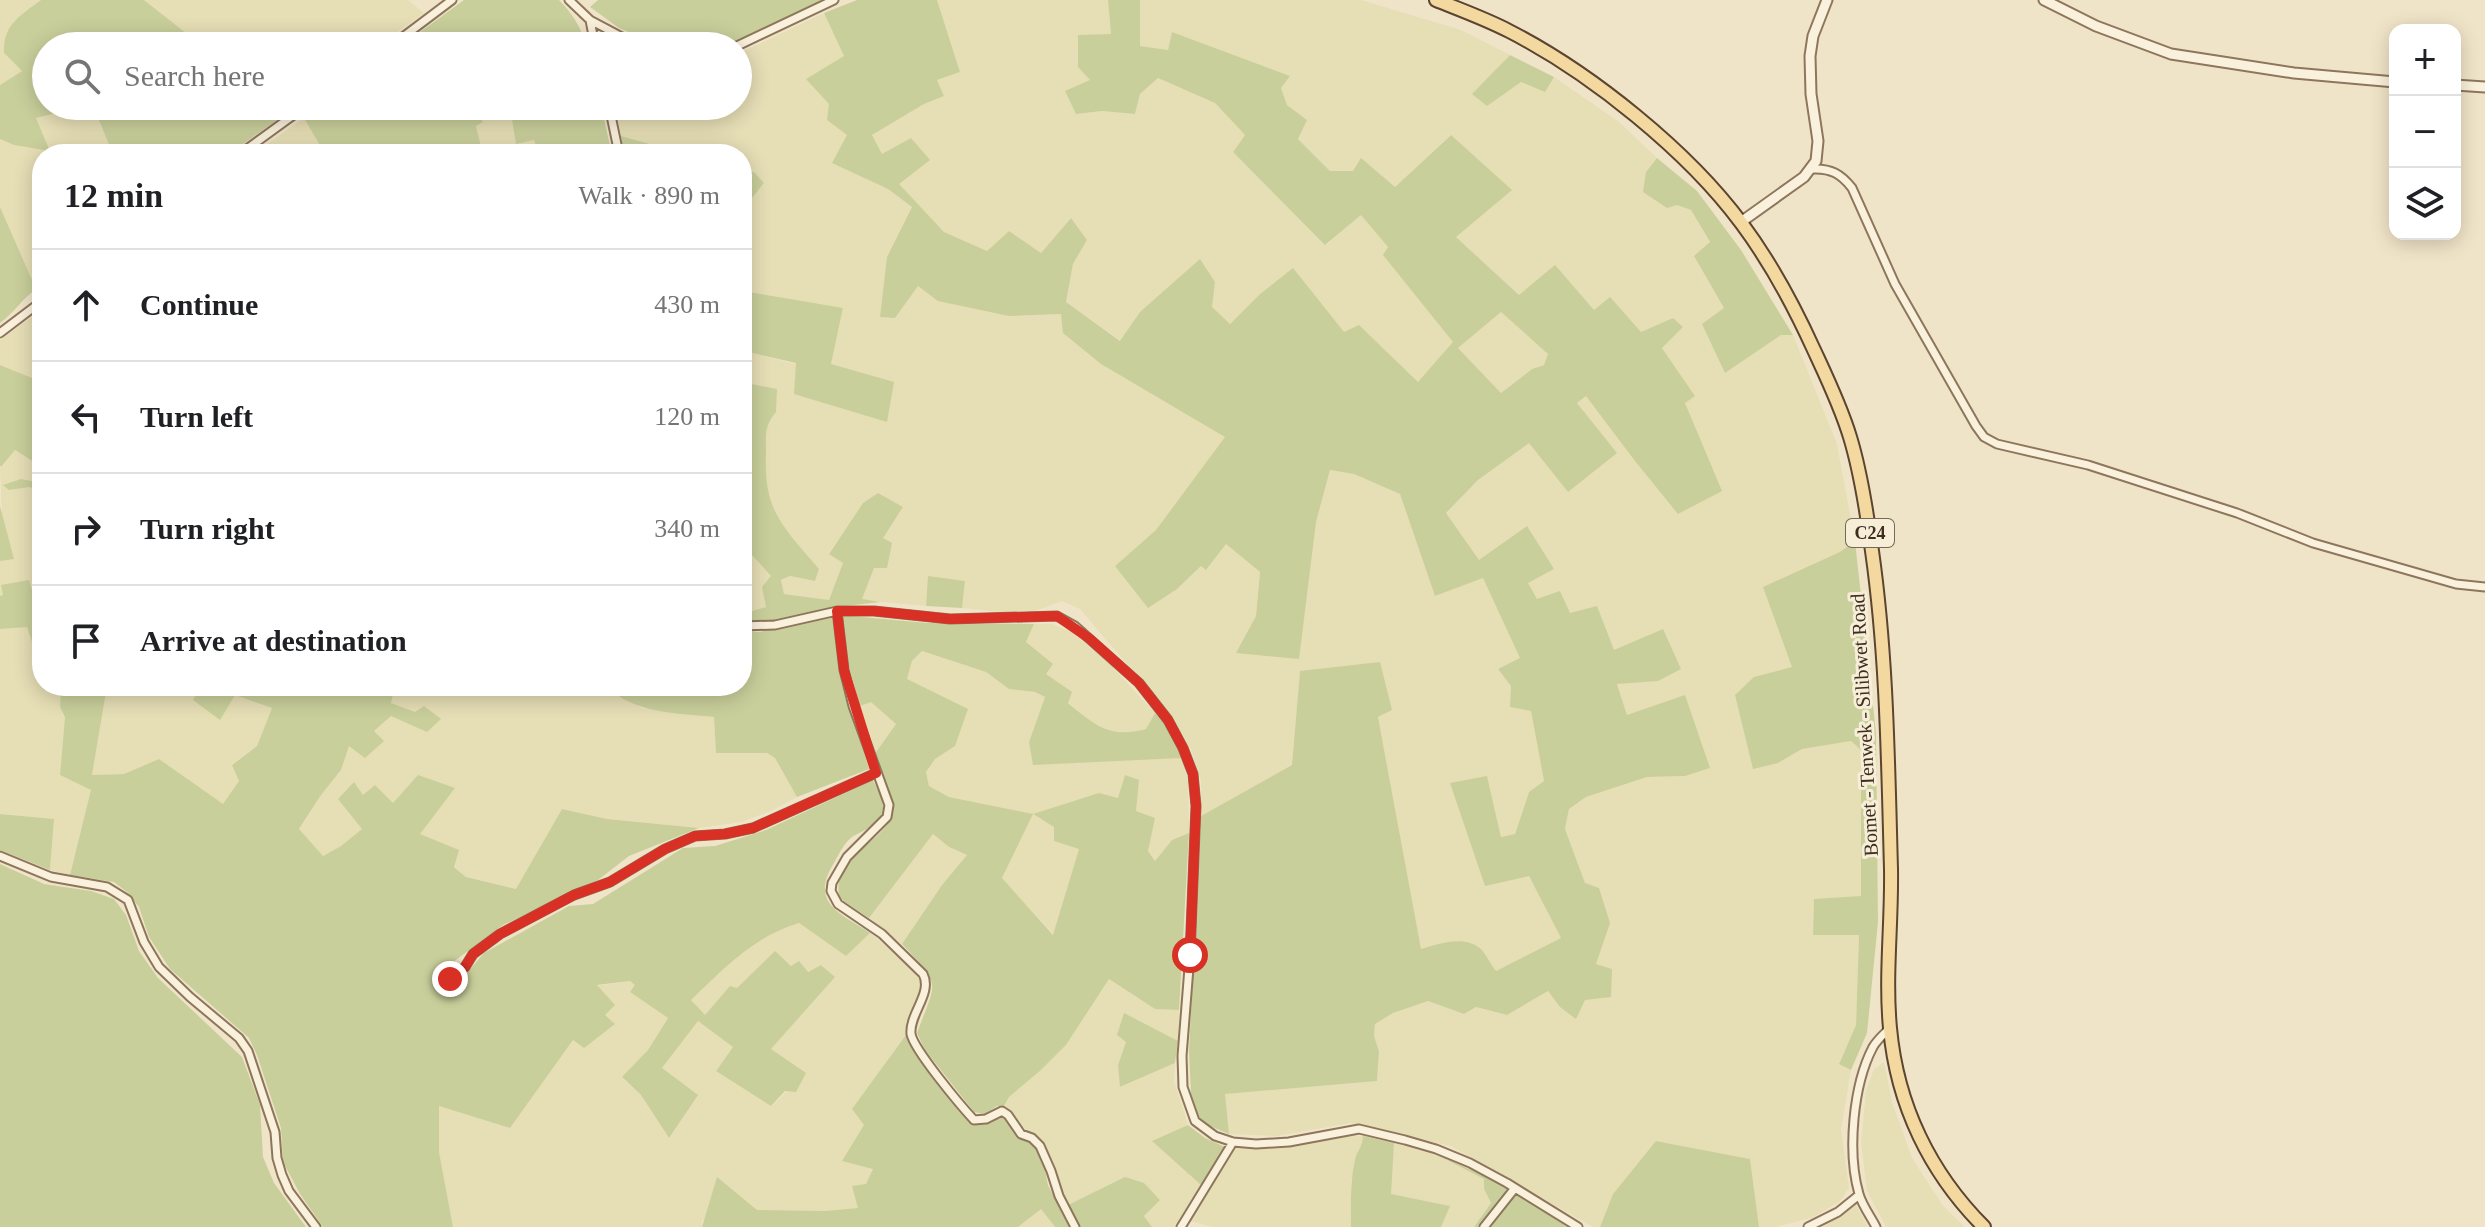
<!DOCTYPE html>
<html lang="en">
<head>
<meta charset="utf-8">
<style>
	:root { --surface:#fff; --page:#f2f2f2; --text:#202124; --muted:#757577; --line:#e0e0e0 }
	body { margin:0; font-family:Georgia,serif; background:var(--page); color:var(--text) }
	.controls { position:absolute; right:24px; top:24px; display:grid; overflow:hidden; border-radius:16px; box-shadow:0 4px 20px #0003 }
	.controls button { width:72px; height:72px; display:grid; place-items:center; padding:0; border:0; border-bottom:2px solid var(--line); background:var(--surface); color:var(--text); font:40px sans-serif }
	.stop { position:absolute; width:24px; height:24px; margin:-18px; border:6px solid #d93025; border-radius:50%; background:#fff }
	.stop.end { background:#d93025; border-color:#fff; box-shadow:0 2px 8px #0008 }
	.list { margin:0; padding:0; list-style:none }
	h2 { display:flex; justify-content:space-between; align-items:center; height:104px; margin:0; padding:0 32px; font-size:34px }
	h2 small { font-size:26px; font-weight:400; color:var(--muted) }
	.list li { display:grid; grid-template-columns:52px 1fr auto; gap:24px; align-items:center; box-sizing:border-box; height:112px; padding:0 32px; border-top:2px solid var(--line) }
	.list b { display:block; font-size:30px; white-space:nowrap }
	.list em { font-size:26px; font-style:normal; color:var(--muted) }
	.icon { flex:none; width:44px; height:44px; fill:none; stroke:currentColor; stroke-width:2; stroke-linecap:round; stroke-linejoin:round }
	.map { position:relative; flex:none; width:2485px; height:1227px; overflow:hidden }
	.search { position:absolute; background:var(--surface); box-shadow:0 4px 20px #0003; left:32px; top:32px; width:720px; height:88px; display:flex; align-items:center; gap:20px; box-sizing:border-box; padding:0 28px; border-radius:44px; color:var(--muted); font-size:30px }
	.panel { position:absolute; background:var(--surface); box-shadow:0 4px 20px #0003; left:32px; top:144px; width:720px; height:552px; border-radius:32px }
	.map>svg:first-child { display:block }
	.farmland { fill:#e6deb5 }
	.green { fill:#c9cf9b; fill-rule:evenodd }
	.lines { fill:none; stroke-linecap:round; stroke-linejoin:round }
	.minor-casing { stroke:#8d765c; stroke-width:11 }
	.tertiary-casing { stroke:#8d765c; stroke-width:13 }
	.primary-casing { stroke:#5b4430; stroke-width:16 }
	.minor { stroke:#faf1dc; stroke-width:7 }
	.tertiary { stroke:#faf1dc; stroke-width:9 }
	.primary { stroke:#f3d9a0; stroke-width:12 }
	.route { stroke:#d93025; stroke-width:10 }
	.labels { text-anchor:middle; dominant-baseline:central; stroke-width:6; stroke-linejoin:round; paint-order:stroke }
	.shield { fill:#f7eed8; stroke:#756857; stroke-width:2 }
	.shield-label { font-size:18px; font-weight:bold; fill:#3d2e20 }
	.street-label { font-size:20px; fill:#3d2e20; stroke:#f7eed8 }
</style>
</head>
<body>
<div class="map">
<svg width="2485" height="1227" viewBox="0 0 2485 1227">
	<rect width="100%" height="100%" fill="#f0e4c8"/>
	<path class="farmland" d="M0 0H41L13 22 4 53 22 71 0 85Z
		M144 0H408L424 13 378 46H177L191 37Z
		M937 0H1108L1111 34 1078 36 1090 80 1076 114 1102 111 1135 114 1140 94 1158 78 1215 103 1245 135 1233 152 1326 245 1361 214 1388 247 1384 256 1454 342 1419 383 1359 326 1345 333 1259 295 1230 324 1211 307 1215 282 1140 312 1121 341 1066 302 1073 264 1087 240 1071 218 1041 253 1009 231 987 251 944 232 898 184 911 138 882 155 872 135 924 104 944 96 937 80 960 72Z
		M1140 0H1361L1461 30 1510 55 1473 94 1521 82 1545 92 1554 77 1619 122 1657 158 1646 172 1677 205 1691 210 1710 243 1694 256 1724 308 1725 373 1781 335H1793L1837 444 1855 541 1841 552 1792 667 1778 763 1802 749 1851 741 1861 750V897L1814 900 1813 934H1859L1856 1025 1839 1063 1851 1070 1841 1130 1849 1188 1840 1201 1814 1217 1776 1227H1759L1750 1159 1657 1141 1613 1194 1600 1227H1593L1451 1146 1351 1123 1276 1136 1229 1134 1224 1094 1377 1081 1379 1051 1374 1036 1375 1024 1393 1013 1428 1001 1464 1014 1476 1007 1507 1015 1548 991 1560 1007 1596 965 1585 884 1565 829 1569 809 1586 797 1647 777 1685 776 1627 715 1617 683 1658 681 1614 650 1570 613 1537 599 1527 583 1554 569 1479 561 1446 513 1478 480 1529 442 1616 453 1577 403 1587 395 1635 461 1721 490 1684 403 1695 396 1662 348 1683 327 1673 318 1641 332 1594 311 1519 295 1455 236 1450 135 1395 187 1353 171H1330L1298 139 1307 120 1287 105 1281 88 1290 76 1172 32 1168 50 1139 46Z
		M824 13 844 56 827 120 848 135 833 163 888 189 912 207 887 257 895 318 917 286 1009 316 1061 314 1101 364 1226 437 1156 530 1115 566 1177 589 1201 566 1207 569 1226 544 1260 572 1256 616 1237 653 1316 522 1330 470 1354 474 1400 494 1435 596 1483 578 1521 659 1498 669 1531 710 1544 781 1529 792 1515 834 1501 837 1487 777 1450 784 1529 876 1561 938 1496 971 1483 951 1421 950 1378 717 1392 710 1300 671 1292 765 1201 816V781L1191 750 1173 718 1080 609 1062 601 1035 611 1000 612 962 608 965 581 928 577 926 606 861 600 882 539 903 507 878 493 863 503 829 553 844 562 829 600 784 594 781 581 790 576 815 581 819 569 780 523 768 499 765 466 767 422 776 412V389L742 382 748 352 796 364H831L843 309 744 291 742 293V217L748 203 764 183 754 172 742 169V154H686L621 136 616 106H738V54Z
		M84 106H93L113 154H42V285L36 289 0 207V139L14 145 50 150 36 118Z
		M473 106H525L511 114 516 144 534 140 539 154H483L476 126 482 121Z
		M304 118 325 154H253Z
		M42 310V382L0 365V340Z
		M1501 312 1549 354 1544 365 1532 369 1501 393 1458 348Z
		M15 450 36 464 42 457V483L21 479 9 490 30 487 42 495V618L2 585 4 595 0 596V561L13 558 2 517 0 466H3Z
		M742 538 751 554 771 576 766 607 742 614Z
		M1034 624H1052L1071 632 1106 660 1155 713 1146 729 1127 734 1097 728 1068 702 1045 674 1026 642Z
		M27 626 38 660H42V686H61L60 707 65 717 60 775 92 790 70 875 50 870 54 819 0 814V629Z
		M922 651 986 672 1009 689 1035 692 1045 697 1029 742 1034 764 1182 758 1188 781 1189 833 1172 840 1155 861 1148 851 1154 818 1136 811 1125 776 1118 798 1034 815 1054 827 1079 849 1054 935 1002 879 1032 814 949 797 929 786 926 773 934 759 955 746 907 679 912 661Z
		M107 686H200L193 700 235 695 272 708 257 746 232 764 239 781 223 805 159 759 124 774 92 775Z
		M395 686H607L615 694 642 708 714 717 716 753H767L775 758 797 797 773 810 742 822 699 828 607 819 562 809 517 889 466 877 419 833 393 803 364 796 353 782 363 829 341 846 323 856 299 830 321 795 341 770 349 745 365 757 374 731 391 715 427 732 415 713 391 703Z
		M871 701 896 724 874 755 860 706Z
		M933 834 949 847 967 855 942 885 902 944 869 918Z
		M799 923 846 956 870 933 910 966 919 977 921 986 906 1035 853 1109 864 1125 873 1168 858 1208 825 1211 757 1210 702 1221V1227H453L439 1152 438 1105 510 1128 573 1040 614 1025 605 1015 614 1005 596 986 630 981 636 985 630 992 668 1018 648 1050 622 1078 641 1095 668 1137 662 1068 698 1020 733 1047 716 1071 772 1106 805 1073 771 1049 834 977 822 965 807 972 792 966 775 952 737 988 730 987 705 1016 691 1000 746 949 781 928Z
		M1109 979 1155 1009 1179 1010 1178 1041 1125 1014 1126 1042 1118 1065 1121 1087 1175 1063 1174 1081 1188 1125 1153 1142 1201 1185 1174 1227H1152L1144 1216 1160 1199 1125 1178 1068 1205 1059 1184 1056 1169 1038 1136 1023 1132 1004 1106 1009 1097 1041 1070 1066 1045Z
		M1884 1062 1892 1102 1912 1158 1943 1206 1965 1227H1886L1867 1191 1861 1143 1866 1091 1874 1069Z
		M1363 1136 1362 1148 1351 1181V1227H1212L1190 1221 1236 1148 1278 1149 1334 1137Z
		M1394 1143 1439 1156 1484 1179V1189L1491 1203 1474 1227H1441L1450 1206 1390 1194Z
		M1856 1205 1868 1227H1820H1821Z
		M1041 1209 1055 1227H1018Z"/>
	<path class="green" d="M41 0H144L191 37 177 46H46V106H84L36 118 50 151 14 145 0 139V85L22 71 4 53C3 24 20 16 41 0Z
		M464 0H559C573 14 581 27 586 46H401Z
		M598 0H823L739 40 719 46H663L619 28 590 7Z
		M857 0H937L960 72 937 80 944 96 924 104 872 135 882 154 911 138 930 160 899 184 944 232 987 251 1009 231 1041 253 1071 218 1087 240 1073 264 1066 302 1120 341 1140 312 1200 259 1215 282 1212 307 1230 324 1259 295 1293 268 1344 332 1359 325 1418 382 1453 342 1383 255 1388 247 1361 215 1325 245 1233 152 1245 135 1215 103 1158 78 1140 94 1135 114 1102 111 1076 114 1065 91 1090 80 1078 67V35L1111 34 1108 0H1140V46L1168 50 1172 32 1290 76 1281 88 1287 105 1307 120 1298 139 1330 171H1353L1361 158 1395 187 1451 135 1512 190 1456 237 1519 295 1555 265 1594 310 1610 297 1641 332 1673 318 1683 327 1662 348 1695 396 1685 403 1722 491 1678 514 1635 461 1586 396 1577 403 1617 453 1568 492 1529 443 1478 480 1446 513 1479 560 1527 526 1554 569 1528 583 1537 599 1560 591 1570 613 1597 606 1614 650 1663 629 1681 669 1658 681 1617 684 1627 715 1685 695 1710 768 1685 776 1647 777 1586 797 1569 809 1565 829 1585 883 1599 888 1610 923 1596 964 1612 969 1611 997 1585 1000 1576 1019 1560 1007 1548 991 1507 1015 1476 1007 1464 1014 1428 1001 1393 1013 1375 1024 1374 1036 1379 1051 1377 1081 1225 1094 1229 1134 1210 1126 1197 1115 1191 1094 1189 1051 1201 816 1292 765 1300 671 1380 662 1392 710 1378 717 1421 949C1439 944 1465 934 1482 950 1487 956 1491 965 1496 971L1561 938 1529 876 1485 886 1450 783 1487 776 1501 837 1515 834 1529 792 1544 781 1531 711 1510 707 1511 686 1498 669 1520 658 1483 578 1435 596 1400 494 1354 474 1330 470 1316 522 1299 659 1236 653 1256 616 1260 572 1226 544 1206 570 1201 566 1177 589 1148 608 1115 566 1156 530 1225 437 1101 364 1063 333 1061 314 1009 316 938 301 918 286 895 318 880 317 887 257 912 207 888 189 832 163 847 135 827 120 829 104 806 79 844 56 824 13ZM1501 312 1548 354 1544 365 1532 369 1501 393 1458 348Z
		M1510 55 1554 77 1545 92 1521 82 1487 106 1472 94Z
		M93 106H159L162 110 167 106H273L284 115 229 154H113Z
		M320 106H473L483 122 476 126 483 154H325L304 118Z
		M525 106H601L612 154H539L534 140 516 144 511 114Z
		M621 136 686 154H624Z
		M1657 158 1697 191 1741 250 1793 335H1781L1725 373 1702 324 1724 308 1694 256 1710 242 1691 210 1677 205 1667 208 1643 192 1646 172Z
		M742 169 754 172 764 183 748 203 742 217Z
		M0 207 36 289C22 299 13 314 0 323Z
		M743 291 843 308 831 364 894 382 887 422 794 394 796 363 748 352 742 380Z
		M0 365 42 382V457L37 464 15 450 2 466H0Z
		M742 382 777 389 776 412C764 426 766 435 766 453 763 512 784 527 819 569L815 581 790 576 781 580 784 594 829 600 843 563 829 554 863 503 878 493 903 507 883 538 892 543 887 568H874L862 599 880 602 837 607 780 621 742 623V614L766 607 762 587 771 576 751 554 742 538Z
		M21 479 42 483V495L30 487 9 490 3 485Z
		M0 506 14 559 0 561Z
		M1855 541 1876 733 1878 922 1867 1033 1851 1070 1839 1064 1856 1025 1859 935H1813L1814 899 1861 896V750L1851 741 1802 749 1778 763 1753 769 1735 695 1754 677 1792 667 1763 587 1840 552Z
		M928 576 965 581 962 608 926 606Z
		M29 580 40 617 42 618V660H38L27 627 0 629V596L3 595 1 585Z
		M841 615 927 623 1034 624 1026 642 1053 664 1046 674 1072 692 1068 703C1095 725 1109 739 1146 729L1155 713 1169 729 1182 758 1033 765 1029 742 1045 697 1035 692 1009 689 986 672 922 651 912 661 907 679 968 709 955 746 935 759 926 772 929 786 949 797 1033 814 1099 793 1118 798 1125 775 1139 780 1136 811 1155 818 1148 851 1155 861 1172 840 1189 833 1179 1010 1155 1009 1109 979 1066 1045 1041 1070 1009 1097 1004 1106H997L985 1114 974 1112 925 1050 917 1033C937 979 942 987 902 944L942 885 967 855 949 847 933 834 869 918 839 898C832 850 892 843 893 807 893 795 879 768 874 755L896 724 871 702 860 706 847 661ZM1033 814 1054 827V841L1079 849 1053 935 1002 878Z
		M832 617 838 655 869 769 797 797 775 758 767 753H716L714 717C678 713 633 714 607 686H742V631L759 632Z
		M61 686H107L92 775 124 774 159 759 223 804 239 781 232 765 257 746 272 708 235 695 220 720 193 700 200 686H395L391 703 415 712 424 706 441 719 427 732 391 716 374 731 384 741 365 758 349 746 341 770 321 795 299 829 323 856 341 846 362 829 338 799 354 782 363 795 375 785 393 803 418 775 455 788 420 834 459 850 454 867 466 877 516 889 562 809 607 819 699 828 629 856 598 880 503 925 437 974 449 986 460 981 484 953 569 906 593 904 683 848 715 846 766 830 873 780C877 789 884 799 883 809 882 825 863 830 852 837 844 843 839 854 834 863 809 903 840 913 870 933L846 956 799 923C754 936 724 969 691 1000L705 1015 730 986 737 988 775 951 791 966 799 961 808 972 821 965 835 977 771 1049 806 1073 796 1092 785 1091 771 1106 716 1071 733 1047 698 1021 662 1068 698 1095 669 1138 641 1095 622 1077 648 1050 668 1018 630 992 635 985 630 981 597 985 615 1005 605 1015 615 1024 584 1048 573 1040 510 1128 439 1106V1152L453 1227H323L300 1194 283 1162 281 1128 257 1055 249 1038 170 969 149 937 139 907 128 893 114 882 70 875 91 790 60 775 65 717 60 707Z
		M0 814 54 819 50 870 0 850Z
		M0 864 44 884 91 891 114 899 126 915 139 951 158 978 242 1057 260 1105 263 1157 274 1183 306 1227H0Z
		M1124 1013 1178 1041 1175 1063 1120 1087 1118 1065 1126 1042 1117 1035Z
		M906 1035 972 1124 983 1125 997 1115H1002L1019 1137 1036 1145 1044 1165 1048 1185 1069 1227H1055L1041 1209 1018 1227H702L717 1177 757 1210 825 1211 858 1208 852 1186 866 1184 873 1169 842 1161 864 1125 852 1109Z
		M1188 1125 1205 1138 1225 1147 1201 1185 1152 1141Z
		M1363 1136 1394 1143 1391 1194 1450 1206 1441 1227H1351C1351 1204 1350 1182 1355 1160 1357 1150 1362 1149 1363 1136Z
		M1656 1141 1750 1159 1759 1227H1600L1613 1194Z
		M1439 1156 1490 1178 1508 1190 1478 1227H1474L1491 1203 1484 1189V1179Z
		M1125 1177 1144 1183 1160 1200 1144 1216 1152 1227H1080L1068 1205Z
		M1517 1192 1567 1227H1490Z"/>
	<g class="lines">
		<g class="minor-casing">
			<path id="minor" d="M569 0 590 20 639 46
				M590 20 595 46
				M391 46 452 0
				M737 46 834 0
				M609 106 619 154
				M240 154 306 106
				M1812 169C1831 168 1841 174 1852 188L1895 284 1976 426 1984 437 1997 444 2088 465 2237 513 2313 543 2456 584 2485 587
				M0 333 42 301
				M837 611 844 670 853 706 889 805 887 817 847 857 832 883 831 891 838 904 882 934 923 974C933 993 909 1014 911 1034 914 1050 961 1106 974 1120L986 1119 1002 1111 1008 1115 1021 1134 1032 1138 1040 1146 1051 1171 1059 1196 1075 1227
				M742 626 775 625 837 611H874L950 619 1057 616 1075 626 1139 683 1168 720 1183 748 1193 774 1196 806 1190 955 1182 1056 1183 1087 1195 1121 1215 1136 1233 1142 1256 1144 1289 1142 1359 1129 1405 1140 1436 1149 1470 1163 1507 1183 1578 1227
				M0 856 51 877 107 887 128 900 144 942 159 967 190 997 239 1038 248 1051 275 1132 277 1158 282 1175 289 1191 316 1227
				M450 979 465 967 473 954 500 934 574 895 610 882 665 849 695 836 725 834 753 828 876 773
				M1181 1227 1233 1142
				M1484 1227 1515 1188
				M1808 1227 1838 1212 1859 1195
				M1876 1227C1871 1217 1862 1205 1859 1194 1847 1152 1853 1085 1873 1047 1877 1040 1884 1034 1890 1028"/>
		</g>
		<g class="tertiary-casing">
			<path id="tertiary" d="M2044 0 2096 26 2171 54 2294 73 2395 82
				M2455 85 2485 87
				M1741 222 1804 177 1816 161 1818 141 1811 94 1810 56 1813 36 1827 0"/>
		</g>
		<g class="primary-casing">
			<path id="primary" d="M1436 0C1461 10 1486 19 1509 31 1591 73 1688 151 1742 224 1771 263 1794 306 1814 350 1827 378 1841 407 1850 437 1861 473 1867 513 1872 551 1887 656 1888 762 1891 869 1892 922 1885 976 1890 1028 1897 1105 1930 1173 1984 1227"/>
		</g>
		<use href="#minor" class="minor"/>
		<use href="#tertiary" class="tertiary"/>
		<use href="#primary" class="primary"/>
	</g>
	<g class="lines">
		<path class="route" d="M450 979 465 967 473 954 500 934 574 895 610 882 665 849 695 836 725 834 753 828 876 773 844 670 837 611H874L950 619 1057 616 1090 639 1139 683 1168 720 1183 748 1193 774 1196 806 1190 955"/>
	</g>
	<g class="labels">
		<rect class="shield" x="1846" y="519" width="48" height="28" rx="6"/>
		<g class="shield-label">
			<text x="1870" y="533">C24</text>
		</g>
		<g class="street-label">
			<text transform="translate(1864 725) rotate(-93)">Bomet - Tenwek - Silibwet Road</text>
		</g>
	</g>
</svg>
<div class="controls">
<button>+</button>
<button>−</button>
<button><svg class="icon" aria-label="layers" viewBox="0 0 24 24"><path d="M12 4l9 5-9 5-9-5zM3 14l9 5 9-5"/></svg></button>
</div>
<div class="stop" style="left:1190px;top:955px"></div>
<div class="stop end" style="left:450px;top:979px"></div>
<div class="search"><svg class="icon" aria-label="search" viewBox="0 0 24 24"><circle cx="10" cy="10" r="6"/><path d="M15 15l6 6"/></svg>Search here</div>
<section class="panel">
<h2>12 min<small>Walk · 890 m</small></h2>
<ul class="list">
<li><svg class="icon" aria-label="ahead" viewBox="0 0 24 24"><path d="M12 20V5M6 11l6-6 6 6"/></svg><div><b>Continue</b></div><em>430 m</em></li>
<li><svg class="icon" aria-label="left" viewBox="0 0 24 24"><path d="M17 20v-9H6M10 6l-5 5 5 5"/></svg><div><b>Turn left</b></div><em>120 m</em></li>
<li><svg class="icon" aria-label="right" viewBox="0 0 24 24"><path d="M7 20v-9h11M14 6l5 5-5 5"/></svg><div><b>Turn right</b></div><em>340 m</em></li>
<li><svg class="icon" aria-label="arrive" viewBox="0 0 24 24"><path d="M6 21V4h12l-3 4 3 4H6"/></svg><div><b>Arrive at destination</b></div></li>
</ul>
</section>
</div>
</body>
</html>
